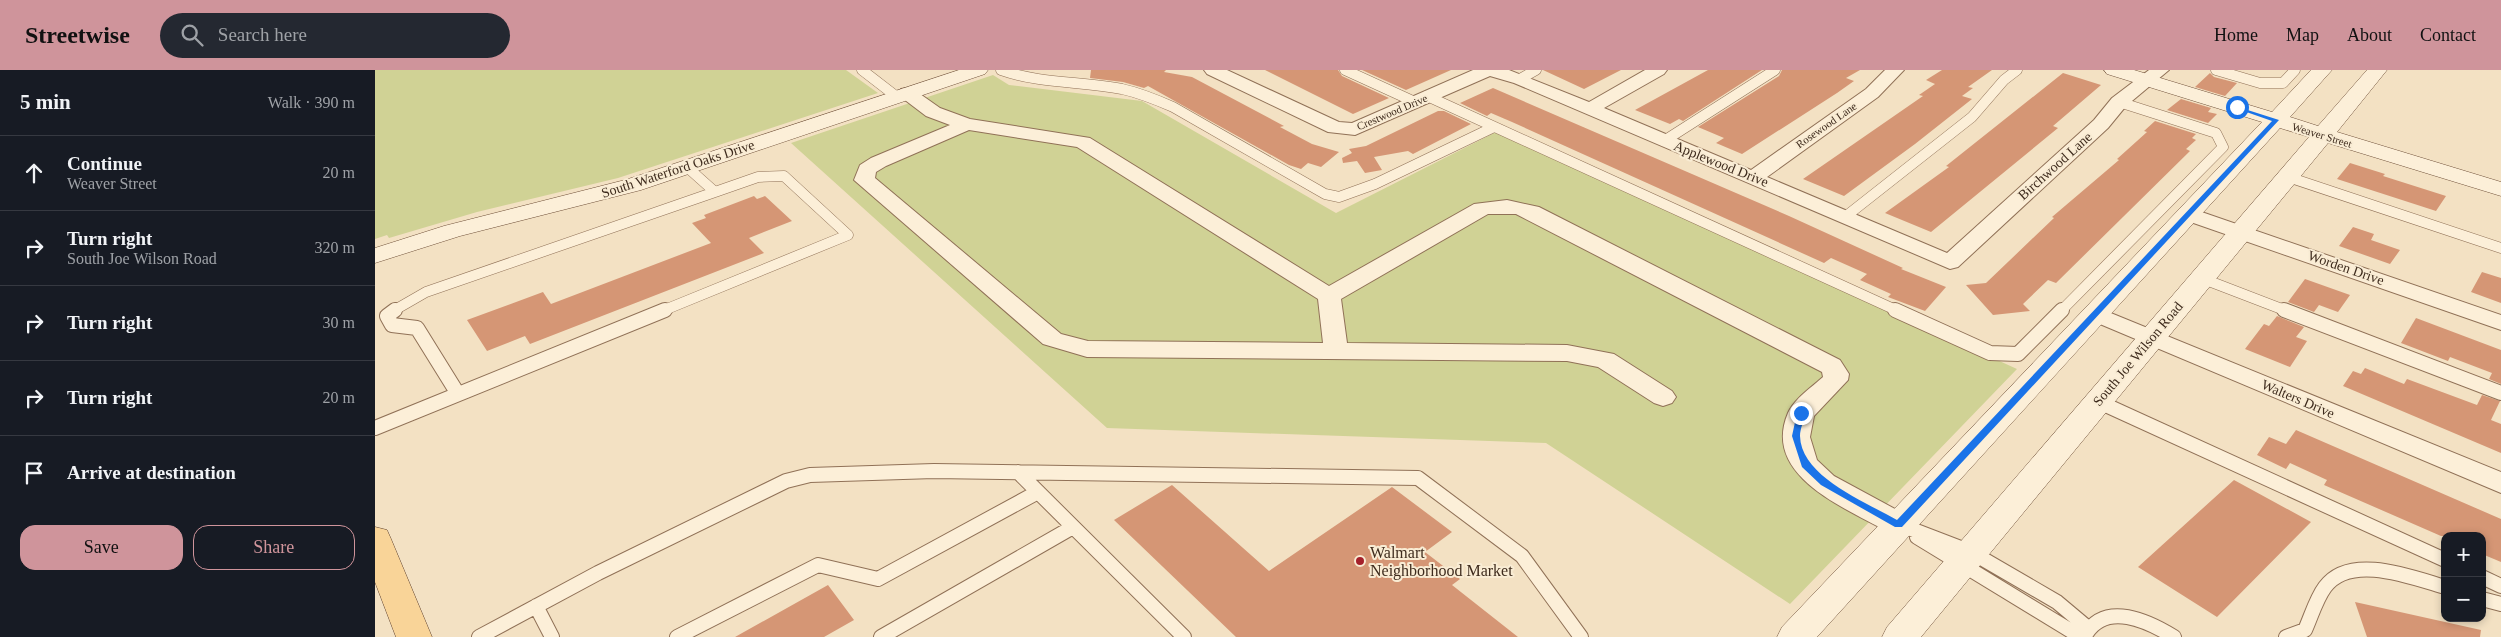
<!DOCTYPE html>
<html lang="en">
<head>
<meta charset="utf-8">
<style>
	:root { --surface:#171b24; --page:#242831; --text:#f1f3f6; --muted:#9ea1a6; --line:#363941; --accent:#cf949b }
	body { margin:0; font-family:Georgia,serif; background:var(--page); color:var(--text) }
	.controls { position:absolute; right:15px; bottom:15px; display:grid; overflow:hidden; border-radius:10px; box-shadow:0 2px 8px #0003 }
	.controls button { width:45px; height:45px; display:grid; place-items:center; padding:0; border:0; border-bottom:1px solid var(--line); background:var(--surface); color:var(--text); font:25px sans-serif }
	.stop { position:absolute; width:15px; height:15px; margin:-11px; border:4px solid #1a73e8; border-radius:50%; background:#fff }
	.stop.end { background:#1a73e8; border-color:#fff; box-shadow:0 1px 5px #0008 }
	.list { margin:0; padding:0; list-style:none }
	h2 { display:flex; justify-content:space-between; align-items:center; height:65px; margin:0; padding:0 20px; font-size:21px }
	h2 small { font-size:16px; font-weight:400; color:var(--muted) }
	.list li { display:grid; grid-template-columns:32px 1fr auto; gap:15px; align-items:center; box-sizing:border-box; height:75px; padding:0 20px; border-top:1px solid var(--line) }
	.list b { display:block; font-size:19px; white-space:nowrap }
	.list p { margin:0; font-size:16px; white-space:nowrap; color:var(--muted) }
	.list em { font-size:16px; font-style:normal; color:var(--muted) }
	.actions { display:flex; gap:10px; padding:15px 20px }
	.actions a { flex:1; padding:11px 0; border:1px solid var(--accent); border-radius:15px; text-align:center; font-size:18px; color:var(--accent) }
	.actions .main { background:var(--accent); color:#111 }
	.icon { flex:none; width:28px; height:28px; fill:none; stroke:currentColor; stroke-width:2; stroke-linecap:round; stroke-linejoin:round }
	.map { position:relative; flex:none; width:2126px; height:567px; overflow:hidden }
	header { display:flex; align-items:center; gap:30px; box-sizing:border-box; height:70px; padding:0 25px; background:var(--accent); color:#111 }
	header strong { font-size:24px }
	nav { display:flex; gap:28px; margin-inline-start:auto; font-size:18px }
	.search { width:350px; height:45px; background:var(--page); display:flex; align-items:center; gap:12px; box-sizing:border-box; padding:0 18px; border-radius:28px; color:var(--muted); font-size:19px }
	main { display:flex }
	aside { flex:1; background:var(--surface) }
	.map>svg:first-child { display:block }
	.green { fill:#d0d295 }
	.building { fill:#d59675 }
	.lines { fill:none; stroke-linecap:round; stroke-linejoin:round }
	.lane-far1-casing { stroke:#907157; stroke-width:11 }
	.lane-casing { stroke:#907157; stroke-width:16 }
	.street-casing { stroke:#907157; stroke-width:2 }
	.secondary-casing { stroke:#71523b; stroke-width:1 }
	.primary-casing { stroke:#5d3f2c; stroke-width:1 }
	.lane-far1 { stroke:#fcefd8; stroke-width:10 }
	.lane { stroke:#fcefd8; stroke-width:14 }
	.street { fill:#fcefd8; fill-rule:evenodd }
	.secondary { fill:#fcefd8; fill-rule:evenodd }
	.primary { fill:#f9d498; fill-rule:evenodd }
	.route { fill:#1a73e8 }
	.poi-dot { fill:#a5212b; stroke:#f9ecd4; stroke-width:2 }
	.labels { text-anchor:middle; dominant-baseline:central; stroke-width:4; stroke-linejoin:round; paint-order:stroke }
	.far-street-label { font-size:11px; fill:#3e2b1d; stroke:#f9ecd4 }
	.street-label { font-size:14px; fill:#3e2b1d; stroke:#f9ecd4 }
	.near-poi-label { font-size:16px; fill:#3e2b1d; stroke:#f9ecd4; text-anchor:start }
</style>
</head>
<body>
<header>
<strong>Streetwise</strong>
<div class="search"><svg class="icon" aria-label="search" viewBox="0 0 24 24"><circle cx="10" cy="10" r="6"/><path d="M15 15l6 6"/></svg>Search here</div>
<nav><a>Home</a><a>Map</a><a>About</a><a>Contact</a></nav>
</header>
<main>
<aside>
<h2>5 min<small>Walk · 390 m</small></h2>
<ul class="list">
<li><svg class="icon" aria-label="ahead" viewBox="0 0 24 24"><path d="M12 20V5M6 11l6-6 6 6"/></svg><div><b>Continue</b><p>Weaver Street</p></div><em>20 m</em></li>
<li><svg class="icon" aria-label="right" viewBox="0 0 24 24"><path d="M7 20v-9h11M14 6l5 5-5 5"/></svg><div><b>Turn right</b><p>South Joe Wilson Road</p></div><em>320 m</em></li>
<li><svg class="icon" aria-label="right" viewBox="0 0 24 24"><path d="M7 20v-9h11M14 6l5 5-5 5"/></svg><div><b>Turn right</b></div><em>30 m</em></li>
<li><svg class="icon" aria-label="right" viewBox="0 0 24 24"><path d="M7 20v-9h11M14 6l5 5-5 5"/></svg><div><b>Turn right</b></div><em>20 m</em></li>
<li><svg class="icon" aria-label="arrive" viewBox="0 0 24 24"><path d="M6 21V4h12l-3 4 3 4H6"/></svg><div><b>Arrive at destination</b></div></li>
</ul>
<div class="actions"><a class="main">Save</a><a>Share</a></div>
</aside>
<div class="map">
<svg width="2126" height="567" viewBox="0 0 2126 567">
	<rect width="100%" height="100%" fill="#f3e1c3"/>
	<path class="green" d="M0 0H471L503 23 243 108 102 142 14 168 12 165 0 169Z
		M618 5 634 15 767 31 961 143 1121 62 1642 299 1415 534 1171 373 732 358 416 73Z"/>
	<path class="building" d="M716 0H791L789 2 817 7 909 56 905 57 937 74 964 82 946 97 933 93 926 99 914 95 773 16 769 18 748 12 715 8Z
		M890 0H963L967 6 1014 28 978 44Z
		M987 0H1076L1031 20Z
		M1168 0H1246L1209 19Z
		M1333 0H1387L1308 51 1304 49 1295 54 1260 40Z
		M1407 0H1485L1471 8 1479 11 1462 23 1367 84 1341 73 1349 68 1323 57 1404 6Z
		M1567 0H1617L1593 17 1598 18 1587 26 1597 29 1540 74 1469 126 1428 109 1548 26 1544 25 1560 14 1551 10Z
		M1688 3 1726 15 1678 56 1683 58 1556 162 1510 143 1574 97 1571 96Z
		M1835 3 1839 7 1862 13 1850 26 1820 17Z
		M1118 18 1414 146 1528 198 1526 199 1571 217 1550 241 1513 227 1516 224 1485 210 1492 204 1456 188 1449 193 1137 52 1116 43 1112 46 1085 33Z
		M1806 29 1836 38 1833 42 1842 44 1833 53 1792 40Z
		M1063 41H1069L1096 54 1038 84 1033 81 999 87 1007 100 990 103 982 91 968 93 967 88 977 83 974 79 991 76Z
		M1780 51 1821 64 1817 68 1821 70 1811 79 1815 81 1681 213 1673 210 1648 234 1655 241 1618 245 1591 215 1611 213 1679 148 1677 147 1744 90 1742 89 1772 62 1769 61Z
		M1975 93 2010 104 2008 106 2071 126 2061 141 1962 109Z
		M379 126 382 129 390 126 417 151 374 168 389 183 155 274 150 266 112 281 92 250 168 222 176 234 336 173 317 153 331 148 329 145Z
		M1978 157 1999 164 1996 170 2025 180 2015 194 1964 176Z
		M2107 202 2126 208V233L2096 222Z
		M1930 209 1975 225 1963 242 1944 235 1939 242 1913 232Z
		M1902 246 1929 257 1921 267 1932 271 1915 297 1870 279 1889 254 1894 256Z
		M2041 248 2126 280V314L2114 309 2117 303 2075 287 2073 291 2026 273Z
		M1990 298 2029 314 2032 309 2102 335 2107 325 2125 331 2116 350 2126 354V383L1968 316 1978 301 1986 304Z
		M1921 360 2126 449V492L2107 484V466H2066L1949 415 1952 410 1915 393 1911 399 1882 385 1894 367 1911 374Z
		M1859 410 1936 452 1842 547 1763 497Z
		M797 415 894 501 1017 417 1077 462 1050 482 1085 509 1077 515 1143 567H861L739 450Z
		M453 515 479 550 449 567H360Z
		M1980 532 2106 560 2105 567H1992Z"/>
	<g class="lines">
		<g class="lane-far1-casing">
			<path id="lane-far1" d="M487 0 522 27
				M626 0C666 14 706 11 747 19 765 23 782 30 798 37L950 124 964 127 1000 114 1119 57
				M970 0 1040 32
				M1841 0 1885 13H1908L1920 0
				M1145 9 1161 0
				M1052 26 1523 241
				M1289 71 1400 0
				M1910 106 2126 178
				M1470 147 1597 47 1629 10 1642 0
				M1826 208 1912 241
				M18 241 51 222 340 122
				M287 241 473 165 409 106 383 107 340 122 312 97
				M1686 241 1848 77 1841 63 1744 32"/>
		</g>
		<g class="lane-casing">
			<path id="lane" d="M20 240 12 246 17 255 42 258 83 324
				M1520 240 1615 283 1643 284 1687 240
				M1909 240 2126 323
				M1724 332 2070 490
				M0 358 290 240
				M643 402 809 567
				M1523 454 1596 482 1682 532 1713 558
				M1542 467 1706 567
				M2107 507 2126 516
				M2107 529 2126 534
				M161 536 177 567
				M1711 564C1731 531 1773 551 1799 567
				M104 567 223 503 411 411 435 405 559 401 1043 408 1147 486 1206 567
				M302 567 443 495 503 509 663 422
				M506 567 698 457
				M1911 567 1930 560C1936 547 1941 529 1950 517 1975 483 2036 507 2070 517"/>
		</g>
		<g class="street-casing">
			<path id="street" d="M829 0H852L964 52 977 53 1098 0H1134L1214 32 1270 0H1292L1289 4 1229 38 1376 100 1491 19 1510 0H1529L1503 27 1392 107 1572 183 1719 50 1737 28 1774 0H1794L1751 36 1733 58 1583 197 1575 199 1139 13 1115 6 980 65 953 62 832 4Z
				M532 18 538 19 565 38 595 49 715 68 954 216 1099 134 1132 130 1164 137 1465 290 1474 304 1473 310 1439 346 1435 367 1442 390 1459 406 1533 446 1538 454 1533 462 1523 465 1513 462C1471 438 1386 406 1413 343 1419 329 1437 317 1448 307L1447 302 1141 144H1113L966 229 972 273 1192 275 1239 284 1297 321 1301 327 1297 333 1288 336 1279 333 1223 297 1192 291 712 287 668 274 479 110 485 95 496 88 575 55 551 46 526 27 523 23 526 19ZM594 60 702 77 943 229 948 273 713 271 686 264 500 108 501 102 511 96Z
				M1815 138 2126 245V260L1807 149 1804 144 1807 139Z
				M1721 237 2126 402V423L1713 249 1709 244 1713 239Z"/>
		</g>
		<g class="secondary-casing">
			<path id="secondary" d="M584 0H613L610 4 266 120 85 166 0 193V178L69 156 250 110Z
				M1729 0H1759L1897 42 1936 0H1957L1915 47 1943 56 1992 0H2012L1962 62 2126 112V126L1953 73 1546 567H1507L1512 557 1934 67 1905 58 1442 567H1402L1407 557 1887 52 1732 4Z"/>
		</g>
		<g class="primary-casing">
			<path id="primary" d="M0 457 12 460 16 469 57 567H21L0 512Z"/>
		</g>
		<use href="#lane-far1" class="lane-far1"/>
		<use href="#lane" class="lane"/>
		<use href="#street" class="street"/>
		<use href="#secondary" class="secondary"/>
		<use href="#primary" class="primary"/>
	</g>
	<path class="route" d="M1860 36 1904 50 1527 457H1520L1446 415 1427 397 1417 366 1422 343 1426 340 1431 343C1429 350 1425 359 1425 366 1426 407 1491 432 1522 450L1897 51 1860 38Z"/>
	<circle class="poi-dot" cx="985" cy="491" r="5"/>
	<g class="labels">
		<g class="far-street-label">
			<text transform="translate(1017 42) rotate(-23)">Crestwood Drive</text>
			<text transform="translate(1451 55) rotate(-35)">Rosewood Lane</text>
			<text transform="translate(1947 65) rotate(17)">Weaver Street</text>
		</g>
		<g class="street-label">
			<text transform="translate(1346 94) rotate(22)">Applewood Drive</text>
			<text transform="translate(1680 96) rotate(-42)">Birchwood Lane</text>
			<text transform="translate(303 99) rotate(-18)">South Waterford Oaks Drive</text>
			<text transform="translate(1971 198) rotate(19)">Worden Drive</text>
			<text transform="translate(1763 284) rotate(-50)">South Joe Wilson Road</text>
			<text transform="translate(1923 329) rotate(23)">Walters Drive</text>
		</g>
		<g class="near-poi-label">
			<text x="995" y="482">Walmart<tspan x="995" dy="18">Neighborhood Market</tspan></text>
		</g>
	</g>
</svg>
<div class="controls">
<button>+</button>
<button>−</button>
</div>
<div class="stop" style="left:1862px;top:37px"></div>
<div class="stop end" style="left:1426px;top:343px"></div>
</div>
</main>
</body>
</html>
